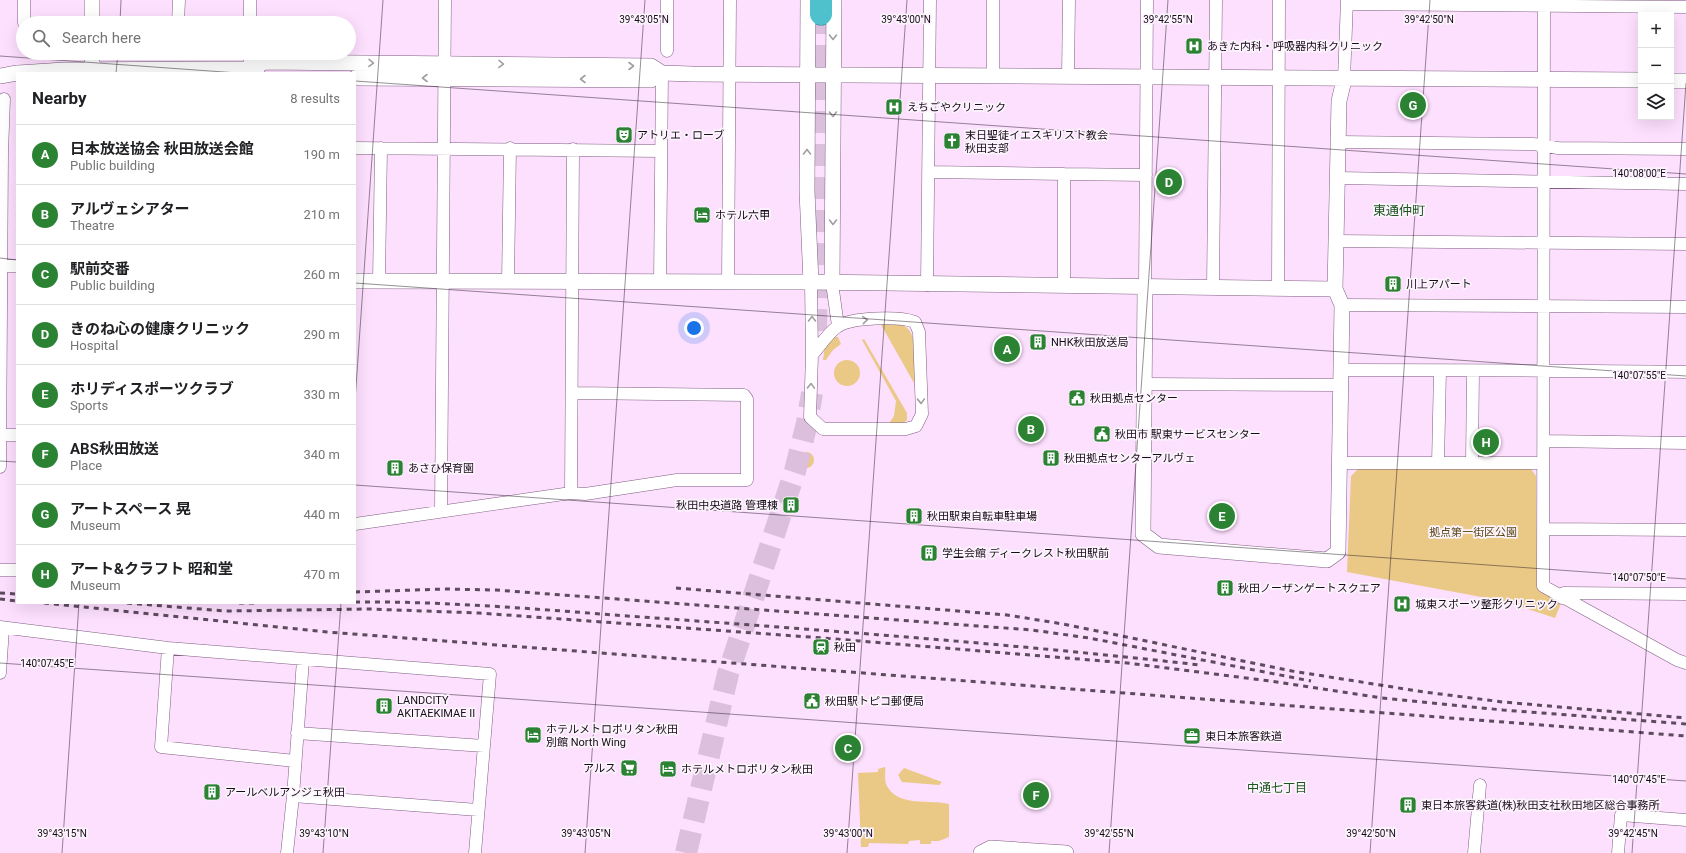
<!DOCTYPE html>
<html lang="en">
<head>
<meta charset="utf-8">
<style>
	:root { --surface:#fff; --page:#f6f6f6; --text:#202124; --muted:#757577; --line:#e0e0e0; --accent:#2a8232 }
	body { margin:0; font-family:Roboto,"Noto Sans JP",sans-serif; background:var(--page); color:var(--text) }
	.controls { position:absolute; right:12px; top:12px; display:grid; overflow:hidden; border-radius:0px; box-shadow:0 4px 16px #0002 }
	.controls button { width:36px; height:36px; display:grid; place-items:center; padding:0; border:0; border-bottom:1px solid var(--line); background:var(--surface); color:var(--text); font:20px sans-serif }
	.you { position:absolute; left:694px; top:328px; width:14px; height:14px; margin:-10px; border:3px solid #fff; border-radius:50%; background:#1a73e8; box-shadow:0 0 0 6px #1a73e833 }
	.badge { display:grid; place-items:center; width:26px; height:26px; border-radius:50%; background:var(--accent); color:#fff; font-size:13px; font-weight:700 }
	.pin { position:absolute; translate:-50% -50%; border:2px solid #fff; box-shadow:0 1px 4px #0006 }
	.list { margin:0; padding:0; list-style:none }
	h2 { display:flex; justify-content:space-between; align-items:center; height:52px; margin:0; padding:0 16px; font-size:17px }
	h2 small { font-size:13px; font-weight:400; color:var(--muted) }
	.list li { display:grid; grid-template-columns:26px 1fr auto; gap:12px; align-items:center; box-sizing:border-box; height:60px; padding:0 16px; border-top:1px solid var(--line) }
	.list b { display:block; font-size:15px; white-space:nowrap }
	.list p { margin:0; font-size:13px; white-space:nowrap; color:var(--muted) }
	.list em { font-size:13px; font-style:normal; color:var(--muted) }
	.icon { flex:none; width:22px; height:22px; fill:none; stroke:currentColor; stroke-width:2; stroke-linecap:round; stroke-linejoin:round }
	.map { position:relative; flex:none; width:1686px; height:853px; overflow:hidden }
	.search { position:absolute; background:var(--surface); box-shadow:0 4px 16px #0002; left:16px; top:16px; width:340px; height:44px; display:flex; align-items:center; gap:10px; box-sizing:border-box; padding:0 14px; border-radius:22px; color:var(--muted); font-size:15px }
	.panel { position:absolute; background:var(--surface); box-shadow:0 4px 16px #0002; left:16px; top:72px; width:340px; height:532px; border-radius:0px }
	.map>svg:first-child { display:block }
	.green { fill:#eac987 }
	.lines { fill:none; stroke-linecap:round; stroke-linejoin:round }
	.motorway-tunnel { stroke:#dbbfdc; stroke-width:22; stroke-dasharray:22 11; stroke-linecap:butt }
	.minor-casing { stroke:#7f5e81; stroke-width:13 }
	.tertiary-casing { stroke:#7f5e81; stroke-width:16 }
	.motorway-casing { stroke:#3b818d; stroke-width:23 }
	.minor { stroke:#fff; stroke-width:12 }
	.tertiary { stroke:#fff; stroke-width:15 }
	.motorway { stroke:#4ec1cc; stroke-width:22 }
	.rail { stroke:#5d4b5e; stroke-width:3; stroke-dasharray:5 5; stroke-linecap:butt }
	.oneway { stroke:#a39da3 }
	.ticks { fill:none; stroke:#180b19; stroke-width:1; stroke-opacity:0.45 }
	.labels { text-anchor:middle; dominant-baseline:central; stroke-width:3.5; stroke-linejoin:round; paint-order:stroke }
	.poi-label { font-size:11px; fill:#180b19; stroke:#fcf4fc; text-anchor:start }
	.park-label { font-size:11px; fill:#5b4616; stroke:#fcf4fc }
	.neighbourhood-label { font-size:12px; fill:#1e5521; stroke:#fcf4fc }
	.quarter-label { font-size:13px; fill:#1e5521; stroke:#fcf4fc }
	.ticks-label { font-size:10px; text-anchor:middle; fill:#180b19; stroke:#fcf4fc; stroke-width:3.5; stroke-linejoin:round; paint-order:stroke }
</style>
</head>
<body>
<div class="map">
<svg width="1686" height="853" viewBox="0 0 1686 853">
	<rect width="100%" height="100%" fill="#fddffe"/>
	<path class="green" d="M880 323C887 324 895 323 902 325 920 331 915 368 914 383Z
		M831 337H838L841 344 833 350 826 360H823L825 345Z
		M864 339 907 413V420L902 424 888 425 894 416 896 401 862 340Z
		M834 373a13 13 0 1 1 26 0a13 13 0 1 1-26 0Z
		M798 460a8 8 0 1 1 16 0a8 8 0 1 1-16 0Z
		M1358 469H1531L1536 476 1537 587 1562 601 1555 618 1503 601 1347 572 1351 476Z
		M885 767C886 772 884 778 886 784 896 808 931 799 949 804V837L939 841H931V844H920V840L909 841 908 844 869 843 868 847H861L858 773 878 772V769Z
		M904 768 942 782 939 785 902 782 898 775Z"/>
	<g class="lines">
		<path class="motorway-tunnel" d="M816 331 821 14
			M686 853 728 674 795 471 807 423 812 393"/>
		<g class="minor-casing">
			<path id="minor" d="M1544 0 1543 586 1677 660 1686 663
				M1347 4 1686 7
				M24 23V0
				M178 23 179 0
				M250 23V0
				M667 51V0
				M250 73V53
				M993 76V0
				M1068 76 1069 0
				M1344 80 1347 0
				M1338 142 1533 144 1558 148 1686 149
				M355 148 661 151
				M928 172 1064 174V286
				M1064 174 1146 175
				M1338 178 1686 184
				M1336 241 1686 244
				M1 266H17
				M379 281 381 148
				M508 281 510 148
				M660 282 662 73
				M811 282 812 355 810 417 823 429H906L916 426 922 414 919 332 915 322C900 316 850 317 837 327 827 334 820 346 812 355
				M728 283 730 0
				M832 283 838 326
				M927 285 930 0
				M1145 288 1147 0
				M1213 288 1216 0
				M1278 288 1279 0
				M1342 305 1686 307
				M1341 370C1456 370 1571 370 1686 372
				M1144 384 1341 385
				M0 435H17
				M1544 441 1686 443
				M1341 463H1543
				M1438 463 1440 371
				M1472 463 1473 371
				M0 467 2 153 4 99
				M571 493 573 149
				M441 511 445 0
				M355 524 571 493 585 494 677 480H747V399L744 395 572 393
				M1543 529 1686 530
				M0 570H17
				M1562 598 1564 593 1686 594
				M0 627 168 648 490 674 475 853
				M168 648 161 747 295 761
				M0 673 3 628
				M297 733 484 746
				M293 796 478 810
				M287 853 293 796 303 660
				M1474 853 1480 785
				M1618 853 1621 815 1686 820"/>
		</g>
		<g class="tertiary-casing">
			<path id="tertiary" d="M92 0V23
				M808 0 807 191 811 282
				M250 69 265 62 651 66 662 73 692 74 1641 80
				M18 73 64 70 207 69H250L257 73
				M92 73V53
				M0 76 17 73
				M355 78 651 80 662 73
				M1671 81H1686
				M355 281 811 282 1335 289
				M832 283 834 0
				M1145 288 1143 534 1159 546 1327 560 1338 552 1342 305 1335 289 1339 101 1344 80
				M981 853 991 848 1066 853"/>
		</g>
		<g class="motorway-casing">
			<path id="motorway" d="M821 0V14"/>
		</g>
		<use href="#minor" class="minor"/>
		<use href="#tertiary" class="tertiary"/>
		<use href="#motorway" class="motorway"/>
		<path class="rail" d="M676 588 1007 615 1063 624 1292 671 1424 692 1503 702 1686 718
			M355 592 444 589 496 590 1032 630 1089 638 1311 681
			M0 593 17 594
			M0 599 17 601
			M355 602C459 601 566 612 670 619 847 632 1024 645 1200 665
			M44 603 327 632 1686 736
			M127 603 225 611 369 609 479 613 823 638 1127 663 1270 681 1382 698 1503 710 1686 724
			M239 603H258"/>
	</g>
	<defs><path id="oneway-chevron" d="M-2-3.5L2.5 0L-2 3.5" fill="none" stroke-width="1.6" stroke-linecap="round" stroke-linejoin="round"/></defs>
	<g class="oneway">
		<use href="#oneway-chevron" transform="translate(833 37) rotate(91)"/>
		<use href="#oneway-chevron" transform="translate(371 63) rotate(1)"/>
		<use href="#oneway-chevron" transform="translate(501 64) rotate(1)"/>
		<use href="#oneway-chevron" transform="translate(631 66)"/>
		<use href="#oneway-chevron" transform="translate(425 78) rotate(-180)"/>
		<use href="#oneway-chevron" transform="translate(583 79) rotate(-180)"/>
		<use href="#oneway-chevron" transform="translate(833 114) rotate(90)"/>
		<use href="#oneway-chevron" transform="translate(807 152) rotate(-90)"/>
		<use href="#oneway-chevron" transform="translate(833 222) rotate(90)"/>
		<use href="#oneway-chevron" transform="translate(812 319) rotate(-90)"/>
		<use href="#oneway-chevron" transform="translate(865 320) rotate(-5)"/>
		<use href="#oneway-chevron" transform="translate(811 386) rotate(-88)"/>
		<use href="#oneway-chevron" transform="translate(921 401) rotate(88)"/>
	</g>
	<path class="ticks" d="M120 23 121 0M0 56 238 73M116 73 118 53M355 81 1686 174M0 258 17 260M355 283 1686 376M355 401 383 0M0 461 17 462M355 485 1686 579M0 663 1686 781M62 853 79 603M323 853 341 603M585 853 645 0M847 853 907 0M1109 853 1168 0M1370 853 1430 0M1632 853 1686 83"/>
	<defs>
		<g id="hospital-square" transform="scale(0.9)"><rect x="-9" y="-9" width="18" height="18" rx="4" fill="#2a8232" stroke="#fcf4fc"/><path d="M-5-5h3v3.5h4V-5h3V5h-3V1.5h-4V5h-3Z" fill="#fff"/></g>
		<g id="theatre-square" transform="scale(0.9)"><rect x="-9" y="-9" width="18" height="18" rx="4" fill="#2a8232" stroke="#fcf4fc"/><path d="M-5-5.5Q0-4 5-5.5V0Q5 5 0 6Q-5 5-5 0ZM-3.3-2.5H-1v1.5H-3.3ZM1-2.5H3.3v1.5H1ZM-2.8 1Q0 5.5 2.8 1Z" fill="#fff"/></g>
		<g id="church-square" transform="scale(0.9)"><rect x="-9" y="-9" width="18" height="18" rx="4" fill="#2a8232" stroke="#fcf4fc"/><path d="M-1.2-6h2.4v3.5h3.3v2.4h-3.3V6h-2.4V-.1h-3.3v-2.4h3.3Z" fill="#fff"/></g>
		<g id="hotel-square" transform="scale(0.9)"><rect x="-9" y="-9" width="18" height="18" rx="4" fill="#2a8232" stroke="#fcf4fc"/><path d="M-6-4.5h1.5V1H6V5H4.5V3h-9V5H-6ZM-4 0a1.8 1.8 0 1 1 3.6 0ZM.5 0V-2.5h3Q6-2.5 6 0Z" fill="#fff"/></g>
		<g id="building-square" transform="scale(0.9)"><rect x="-9" y="-9" width="18" height="18" rx="4" fill="#2a8232" stroke="#fcf4fc"/><path d="M-4-6H4V6H1V3H-1V6H-4ZM-2.5-4.3h1.7v1.8h-1.7ZM.8-4.3h1.7v1.8H.8ZM-2.5-1h1.7V.8h-1.7ZM.8-1h1.7V.8H.8Z" fill="#fff"/></g>
		<g id="civic-square" transform="scale(0.9)"><rect x="-9" y="-9" width="18" height="18" rx="4" fill="#2a8232" stroke="#fcf4fc"/><path d="M-.6-6.5H3V-4.5H.6V-3L4-1V1h2V6H-6V1h2V-1L-.6-3ZM-1.2 2.5V6h2.4V2.5Z" fill="#fff"/></g>
		<g id="station-square" transform="scale(0.9)"><rect x="-9" y="-9" width="18" height="18" rx="4" fill="#2a8232" stroke="#fcf4fc"/><path d="M-3-6H3Q5-6 5-4V2Q5 4 3 4L4.5 6H3L1.5 4h-3L-3 6H-4.5L-3 4Q-5 4-5 2V-4Q-5-6-3-6ZM-3.5-4v3h7v-3ZM-3.5 1v1.5H-2V1ZM2 1v1.5H3.5V1Z" fill="#fff"/></g>
		<g id="office-square" transform="scale(0.9)"><rect x="-9" y="-9" width="18" height="18" rx="4" fill="#2a8232" stroke="#fcf4fc"/><path d="M-6-3h4V-5.5h4V-3h4V5H-6ZM-1-4.5V-3h2v-1.5ZM-6 0V1H6V0Z" fill="#fff"/></g>
		<g id="supermarket-square" transform="scale(0.9)"><rect x="-9" y="-9" width="18" height="18" rx="4" fill="#2a8232" stroke="#fcf4fc"/><path d="M-6-5.5h2.5l.6 2H6L4.5 2H-2.5L-4.4-4H-6ZM-1.5 3.2a1.3 1.3 0 1 0 .1 0ZM3 3.2a1.3 1.3 0 1 0 .1 0Z" fill="#fff"/></g>
	</defs>
	<g fill-rule="evenodd">
		<use href="#hospital-square" x="1194" y="46"/>
		<use href="#hospital-square" x="894" y="107"/>
		<use href="#theatre-square" x="624" y="135"/>
		<use href="#church-square" x="952" y="141"/>
		<use href="#hotel-square" x="702" y="215"/>
		<use href="#building-square" x="1393" y="284"/>
		<use href="#building-square" x="1038" y="342"/>
		<use href="#civic-square" x="1077" y="398"/>
		<use href="#civic-square" x="1102" y="434"/>
		<use href="#building-square" x="1051" y="458"/>
		<use href="#building-square" x="395" y="468"/>
		<use href="#building-square" x="791" y="505"/>
		<use href="#building-square" x="914" y="516"/>
		<use href="#building-square" x="929" y="553"/>
		<use href="#building-square" x="1225" y="588"/>
		<use href="#hospital-square" x="1402" y="604"/>
		<use href="#station-square" x="821" y="647"/>
		<use href="#civic-square" x="812" y="701"/>
		<use href="#building-square" x="384" y="706"/>
		<use href="#hotel-square" x="533" y="735"/>
		<use href="#office-square" x="1192" y="736"/>
		<use href="#supermarket-square" x="629" y="768"/>
		<use href="#hotel-square" x="668" y="769"/>
		<use href="#building-square" x="212" y="792"/>
		<use href="#building-square" x="1408" y="805"/>
	</g>
	<g class="labels">
		<g class="poi-label">
			<text x="1207" y="46">あきた内科・呼吸器内科クリニック</text>
			<text x="907" y="107">えちごやクリニック</text>
			<text x="637" y="135">アトリエ・ローブ</text>
			<text x="965" y="135">末日聖徒イエスキリスト教会<tspan x="965" dy="13">秋田支部</tspan></text>
			<text x="715" y="215">ホテル六甲</text>
			<text x="1406" y="284">川上アパート</text>
			<text x="1051" y="342">NHK秋田放送局</text>
			<text x="1090" y="398">秋田拠点センター</text>
			<text x="1115" y="434">秋田市 駅東サービスセンター</text>
			<text x="1064" y="458">秋田拠点センターアルヴェ</text>
			<text x="408" y="468">あさひ保育園</text>
			<text x="778" y="505" text-anchor="end">秋田中央道路 管理棟</text>
			<text x="927" y="516">秋田駅東自転車駐車場</text>
			<text x="942" y="553">学生会館 ディークレスト秋田駅前</text>
			<text x="1238" y="588">秋田ノーザンゲートスクエア</text>
			<text x="1415" y="604">城東スポーツ整形クリニック</text>
			<text x="834" y="647">秋田</text>
			<text x="397" y="700">LANDCITY<tspan x="397" dy="13">AKITAEKIMAE II</tspan></text>
			<text x="825" y="701">秋田駅トピコ郵便局</text>
			<text x="546" y="729">ホテルメトロポリタン秋田<tspan x="546" dy="13">別館 North Wing</tspan></text>
			<text x="1205" y="736">東日本旅客鉄道</text>
			<text x="616" y="768" text-anchor="end">アルス</text>
			<text x="681" y="769">ホテルメトロポリタン秋田</text>
			<text x="225" y="792">アールベルアンジェ秋田</text>
			<text x="1421" y="805">東日本旅客鉄道(株)秋田支社秋田地区総合事務所</text>
		</g>
		<g class="park-label">
			<text x="1473" y="532">拠点第一街区公園</text>
		</g>
		<g class="neighbourhood-label">
			<text x="1277" y="788">中通七丁目</text>
		</g>
		<g class="quarter-label">
			<text x="1399" y="210">東通仲町</text>
		</g>
	</g>
	<g class="ticks-label">
		<text x="644" y="23">39°43'05"N</text>
		<text x="906" y="23">39°43'00"N</text>
		<text x="1168" y="23">39°42'55"N</text>
		<text x="1429" y="23">39°42'50"N</text>
		<text x="1639" y="177">140°08'00"E</text>
		<text x="1639" y="379">140°07'55"E</text>
		<text x="1639" y="581">140°07'50"E</text>
		<text x="47" y="667">140°07'45"E</text>
		<text x="1639" y="783">140°07'45"E</text>
		<text x="62" y="837">39°43'15"N</text>
		<text x="324" y="837">39°43'10"N</text>
		<text x="586" y="837">39°43'05"N</text>
		<text x="848" y="837">39°43'00"N</text>
		<text x="1109" y="837">39°42'55"N</text>
		<text x="1371" y="837">39°42'50"N</text>
		<text x="1633" y="837">39°42'45"N</text>
	</g>
</svg>
<div class="controls">
<button>+</button>
<button>−</button>
<button><svg class="icon" aria-label="layers" viewBox="0 0 24 24"><path d="M12 4l9 5-9 5-9-5zM3 14l9 5 9-5"/></svg></button>
</div>
<div class="you"></div>
<div class="pin badge" style="left:1007px;top:349px">A</div>
<div class="pin badge" style="left:1031px;top:429px">B</div>
<div class="pin badge" style="left:848px;top:748px">C</div>
<div class="pin badge" style="left:1169px;top:182px">D</div>
<div class="pin badge" style="left:1222px;top:516px">E</div>
<div class="pin badge" style="left:1036px;top:795px">F</div>
<div class="pin badge" style="left:1413px;top:105px">G</div>
<div class="pin badge" style="left:1486px;top:442px">H</div>
<div class="search"><svg class="icon" aria-label="search" viewBox="0 0 24 24"><circle cx="10" cy="10" r="6"/><path d="M15 15l6 6"/></svg>Search here</div>
<section class="panel">
<h2>Nearby<small>8 results</small></h2>
<ul class="list">
<li><span class="badge">A</span><div><b>日本放送協会 秋田放送会館</b><p>Public building</p></div><em>190 m</em></li>
<li><span class="badge">B</span><div><b>アルヴェシアター</b><p>Theatre</p></div><em>210 m</em></li>
<li><span class="badge">C</span><div><b>駅前交番</b><p>Public building</p></div><em>260 m</em></li>
<li><span class="badge">D</span><div><b>きのね心の健康クリニック</b><p>Hospital</p></div><em>290 m</em></li>
<li><span class="badge">E</span><div><b>ホリディスポーツクラブ</b><p>Sports</p></div><em>330 m</em></li>
<li><span class="badge">F</span><div><b>ABS秋田放送</b><p>Place</p></div><em>340 m</em></li>
<li><span class="badge">G</span><div><b>アートスペース 晃</b><p>Museum</p></div><em>440 m</em></li>
<li><span class="badge">H</span><div><b>アート&amp;クラフト 昭和堂</b><p>Museum</p></div><em>470 m</em></li>
</ul>
</section>
</div>
</body>
</html>
